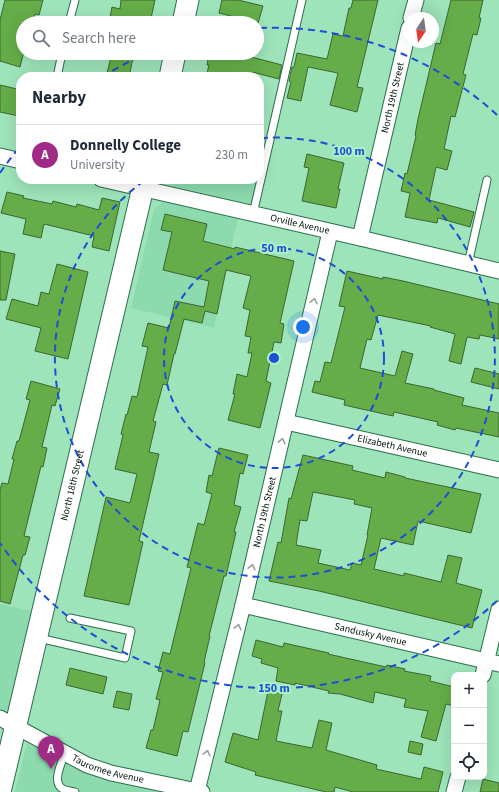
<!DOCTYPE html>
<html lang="en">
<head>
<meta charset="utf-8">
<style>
	:root { --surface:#fff; --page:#f6f6f7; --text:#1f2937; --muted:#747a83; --line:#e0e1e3; --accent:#9f2b86 }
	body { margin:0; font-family:"Source Sans 3",sans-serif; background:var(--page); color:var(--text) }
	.controls { position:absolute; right:12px; bottom:12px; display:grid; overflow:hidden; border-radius:8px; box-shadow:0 4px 16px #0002 }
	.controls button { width:36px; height:36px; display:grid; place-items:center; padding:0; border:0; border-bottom:1px solid var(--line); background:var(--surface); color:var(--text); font:20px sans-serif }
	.compass { position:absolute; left:403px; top:12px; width:36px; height:36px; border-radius:50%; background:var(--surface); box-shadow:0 4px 16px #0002; rotate:193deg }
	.you { position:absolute; left:303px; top:327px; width:14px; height:14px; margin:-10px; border:3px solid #fff; border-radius:50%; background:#1a73e8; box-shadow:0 0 0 6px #1a73e833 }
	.badge { display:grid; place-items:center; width:26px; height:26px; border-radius:50%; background:var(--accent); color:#fff; font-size:13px; font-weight:700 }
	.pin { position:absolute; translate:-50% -33px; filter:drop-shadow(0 1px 2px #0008) }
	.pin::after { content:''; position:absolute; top:21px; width:14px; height:12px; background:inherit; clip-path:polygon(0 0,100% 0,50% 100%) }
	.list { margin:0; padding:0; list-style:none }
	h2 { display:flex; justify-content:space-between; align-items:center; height:52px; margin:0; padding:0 16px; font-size:17px }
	h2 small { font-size:13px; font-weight:400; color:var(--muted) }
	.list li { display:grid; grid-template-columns:26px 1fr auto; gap:12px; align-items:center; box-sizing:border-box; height:60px; padding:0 16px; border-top:1px solid var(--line) }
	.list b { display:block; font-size:15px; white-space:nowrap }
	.list p { margin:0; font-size:13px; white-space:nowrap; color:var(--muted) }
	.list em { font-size:13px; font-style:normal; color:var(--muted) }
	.icon { flex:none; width:22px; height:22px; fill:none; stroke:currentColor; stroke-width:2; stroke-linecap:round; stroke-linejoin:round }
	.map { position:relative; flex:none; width:499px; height:792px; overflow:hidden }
	.search { position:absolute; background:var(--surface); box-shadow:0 4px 16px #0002; left:16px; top:16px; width:248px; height:44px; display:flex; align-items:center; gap:10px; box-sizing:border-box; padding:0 14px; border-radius:22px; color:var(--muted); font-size:15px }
	.panel { position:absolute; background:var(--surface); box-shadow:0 4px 16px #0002; left:16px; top:72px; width:248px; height:112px; border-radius:16px }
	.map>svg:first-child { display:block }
	.built { fill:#8cdaad }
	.building { fill:#64ad48; stroke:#3f6530; fill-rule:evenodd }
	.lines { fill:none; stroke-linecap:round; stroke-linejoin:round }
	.lane-casing { stroke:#2a6f4c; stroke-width:9 }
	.street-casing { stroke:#2a6f4c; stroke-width:17 }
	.secondary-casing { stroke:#2a6f4c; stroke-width:23 }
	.lane { stroke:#fff; stroke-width:7 }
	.street { stroke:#fff; stroke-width:15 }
	.secondary { stroke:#fff; stroke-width:21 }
	.oneway { stroke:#99a09b }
	.ring { fill:none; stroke:#1d4ed8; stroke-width:2; stroke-dasharray:7 5 }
	.labels { text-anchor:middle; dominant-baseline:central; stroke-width:4; stroke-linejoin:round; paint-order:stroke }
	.street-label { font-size:10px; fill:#001205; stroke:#abf1c7 }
	.centre { fill:#1d4ed8; stroke:#abf1c7; stroke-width:2 }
	.ring-label { font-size:12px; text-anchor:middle; font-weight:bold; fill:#1d4ed8; stroke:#abf1c7; stroke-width:4; stroke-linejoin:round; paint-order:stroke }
</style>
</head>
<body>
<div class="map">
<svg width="499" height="792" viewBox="0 0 499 792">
	<rect width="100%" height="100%" fill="#9ee4ba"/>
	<path class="built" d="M165 179H257L251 204 173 186 165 182Z
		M163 202 238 218 214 328 131 308 154 209Z
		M0 604 31 611 6 715 0 711Z
		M27 744 38 747 72 765 166 792H15Z"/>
	<path class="building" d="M5 0H43L39 15 35 14 33 23H23V55L20 67 0 61V20Z
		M121 0H155L150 23H109L112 7 120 9Z
		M222 0H238L263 6 258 23 219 13Z
		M353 0H378L357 87 363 88 357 112 330 105 338 73 308 67 301 101 287 98 291 82 289 81 292 67H294L297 53 327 59 333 34 343 36 349 8H351Z
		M451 0H483L479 18H481L477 35 473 34 463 74 466 75 455 117 451 116 444 149 452 151 447 170 436 167 429 200 474 212 470 227 438 218 437 223 405 217 410 193 401 191 405 173 407 174 416 136 415 135 418 119 436 43 440 44Z
		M112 53H134L129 77H106Z
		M209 53H236L282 65 279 79 252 72V77H206L209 65H207Z
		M0 85 21 90V104L19 116 0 112Z
		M307 154 344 163 338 189H340L336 208 302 201 309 168 304 167Z
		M7 192 24 196 23 198 52 204 53 201 76 207 77 204 99 210 102 198 120 202 109 251 92 247 94 236 44 224 41 238 23 234 26 219 1 213Z
		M165 214 207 224 203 241 235 249V247L294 261 280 323 284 324 281 343 274 342 266 381 271 383 260 428 228 420 235 394H233L237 374 247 377 252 353H248L251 337 245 336 250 310 243 308 251 276 226 270 217 314 205 311 202 323 184 319 175 354H174L167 385 163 384 153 421 156 422 149 452 159 454 139 541 143 542 129 605 84 596 106 497 130 503 137 474 115 469 123 435 121 434 126 414 127 415 132 396 137 397 148 347 142 346 148 323 169 328 175 301 204 307 209 281 163 270 172 232 161 230Z
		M0 251 15 254 6 300H0Z
		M57 264 88 272 68 359 35 351 41 328 6 319 12 299 38 306 41 292 49 294Z
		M347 271 383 279V277L403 281 499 304V339L480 335 479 339 467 337 461 364 449 361 455 334 430 327 431 326 378 315 371 340 367 339 360 368 395 376 402 351 413 354 405 383 434 389V390L464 398 462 405 499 413V437L456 428 455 430 437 425 438 422 394 412 393 416 344 405 345 400 312 392 315 381 320 382 325 362 331 363 345 307 339 306Z
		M475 368 499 374V389L471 382Z
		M31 381 60 389 55 406 52 405 42 447 47 448 43 467 41 466 24 536 30 537 25 555H23L10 604 0 601V490L2 483 8 484 14 459H12L17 441H19L30 400 26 399Z
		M219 448 248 455 243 474 240 473 234 505 241 507 234 532H236L226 576H224L209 636H210L204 662 205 663 188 732 183 731 177 756 146 748 151 730H153L160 700 156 699 163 672 158 671 163 652 170 654 191 568 187 567 198 523 204 525 212 494 206 492 209 475 212 476Z
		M303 455 353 466 352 470 385 478 386 472 405 477V478L481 494 471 533 418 521 413 545 381 538 374 569 404 576V573L441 582 448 555 462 558 456 583 482 590 472 628 319 591 269 581 278 542 281 543 289 498 291 499ZM313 492 355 500 354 504 372 508 367 535H368L361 565 352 563 350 570 318 563 321 550 296 545 300 520 307 521Z
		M256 640 283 647 284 643 329 653 328 654 386 667 387 665 405 669 404 671 431 676 430 681 454 687V706L446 704 436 741 421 737 428 711 404 707 406 699 375 692 373 703 340 694 328 693 329 691 295 683V685L276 681 278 668 261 663 262 659 252 656Z
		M70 668 107 677 103 694 66 685Z
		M117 691 132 694 129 710 113 707Z
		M268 691 282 694 278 711H282L276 741 312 748 319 720 332 723 326 750 377 765 376 769 421 779 424 767 443 772 438 792H353L335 787 334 792H326L255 775 256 772 225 762 233 733 258 740Z
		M410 741 423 744 421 755 408 752Z
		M483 779 499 783V792H480Z"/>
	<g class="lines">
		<g class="lane-casing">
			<path id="lane" d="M69 23 75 0
				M57 77 62 53
				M253 214 302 0
				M468 264 487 180
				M39 638 125 658 131 631 70 618
				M65 753C62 762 51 783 63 789 66 791 71 791 75 792"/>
		</g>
		<g class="street-casing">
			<g id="street">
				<path d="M411 18 416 0"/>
				<path d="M0 156 21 161"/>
				<path id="s1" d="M101 179 360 238 499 271"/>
				<path id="s2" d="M360 238 409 28"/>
				<path id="s3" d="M286 422 499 470"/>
				<path id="s4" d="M243 605 499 664"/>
				<path d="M483 675 499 609"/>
				<path id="s5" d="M0 718 87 765 111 773 202 792"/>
				<path id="s6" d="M197 791 243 605 330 232"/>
				<path d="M454 792 458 777"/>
			</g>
		</g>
		<g class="secondary-casing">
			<g id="secondary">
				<path d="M183 23 188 0"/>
				<path d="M170 77 175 53"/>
				<path id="s7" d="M0 792 145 179"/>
			</g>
		</g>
		<use href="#lane" class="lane"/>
		<use href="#street" class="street"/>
		<use href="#secondary" class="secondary"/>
	</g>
	<defs><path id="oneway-chevron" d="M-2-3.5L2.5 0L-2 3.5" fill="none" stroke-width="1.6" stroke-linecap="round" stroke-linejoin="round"/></defs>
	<g class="oneway">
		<use href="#oneway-chevron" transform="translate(314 301) rotate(-77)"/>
		<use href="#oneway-chevron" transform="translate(282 441) rotate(-77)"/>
		<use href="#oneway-chevron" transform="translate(252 567) rotate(-77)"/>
		<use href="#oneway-chevron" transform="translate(238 627) rotate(-76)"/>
		<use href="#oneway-chevron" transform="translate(207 753) rotate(-76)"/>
	</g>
	<g class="ring">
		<circle cx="274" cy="358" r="110"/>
		<path d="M261 138A220 220 0 1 1 145 180"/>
		<path d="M497 601A330 330 0 0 1 0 543M0 173A330 330 0 0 1 19 148M102 77A330 330 0 0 1 148 53M260 28A330 330 0 0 1 497 115"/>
	</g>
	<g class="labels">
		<g class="street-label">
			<text stroke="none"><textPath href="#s2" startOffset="144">North 19th Street</textPath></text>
			<text stroke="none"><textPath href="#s1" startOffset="204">Orville Avenue</textPath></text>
			<text stroke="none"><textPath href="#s3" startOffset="109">Elizabeth Avenue</textPath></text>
			<text stroke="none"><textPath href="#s7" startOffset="315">North 18th Street</textPath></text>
			<text stroke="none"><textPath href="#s6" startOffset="287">North 19th Street</textPath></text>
			<text stroke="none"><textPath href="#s4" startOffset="131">Sandusky Avenue</textPath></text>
			<text stroke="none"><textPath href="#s5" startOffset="120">Tauromee Avenue</textPath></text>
		</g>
	</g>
	<circle cx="274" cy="358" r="6" class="centre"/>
	<g class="ring-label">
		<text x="349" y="155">100 m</text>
		<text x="274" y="252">50 m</text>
		<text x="274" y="692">150 m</text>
	</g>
</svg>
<div class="controls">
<button>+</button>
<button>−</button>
<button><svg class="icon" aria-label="locate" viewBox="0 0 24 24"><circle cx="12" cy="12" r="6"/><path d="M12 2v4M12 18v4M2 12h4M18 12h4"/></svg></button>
</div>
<svg class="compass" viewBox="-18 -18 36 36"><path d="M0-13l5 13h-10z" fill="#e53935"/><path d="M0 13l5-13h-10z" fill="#747a83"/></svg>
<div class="you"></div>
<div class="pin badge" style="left:51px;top:769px">A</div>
<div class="search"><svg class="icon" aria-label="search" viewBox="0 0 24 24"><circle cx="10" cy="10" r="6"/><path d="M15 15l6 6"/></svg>Search here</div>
<section class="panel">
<h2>Nearby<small></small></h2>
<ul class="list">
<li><span class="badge">A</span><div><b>Donnelly College</b><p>University</p></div><em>230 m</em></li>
</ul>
</section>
</div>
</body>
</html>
